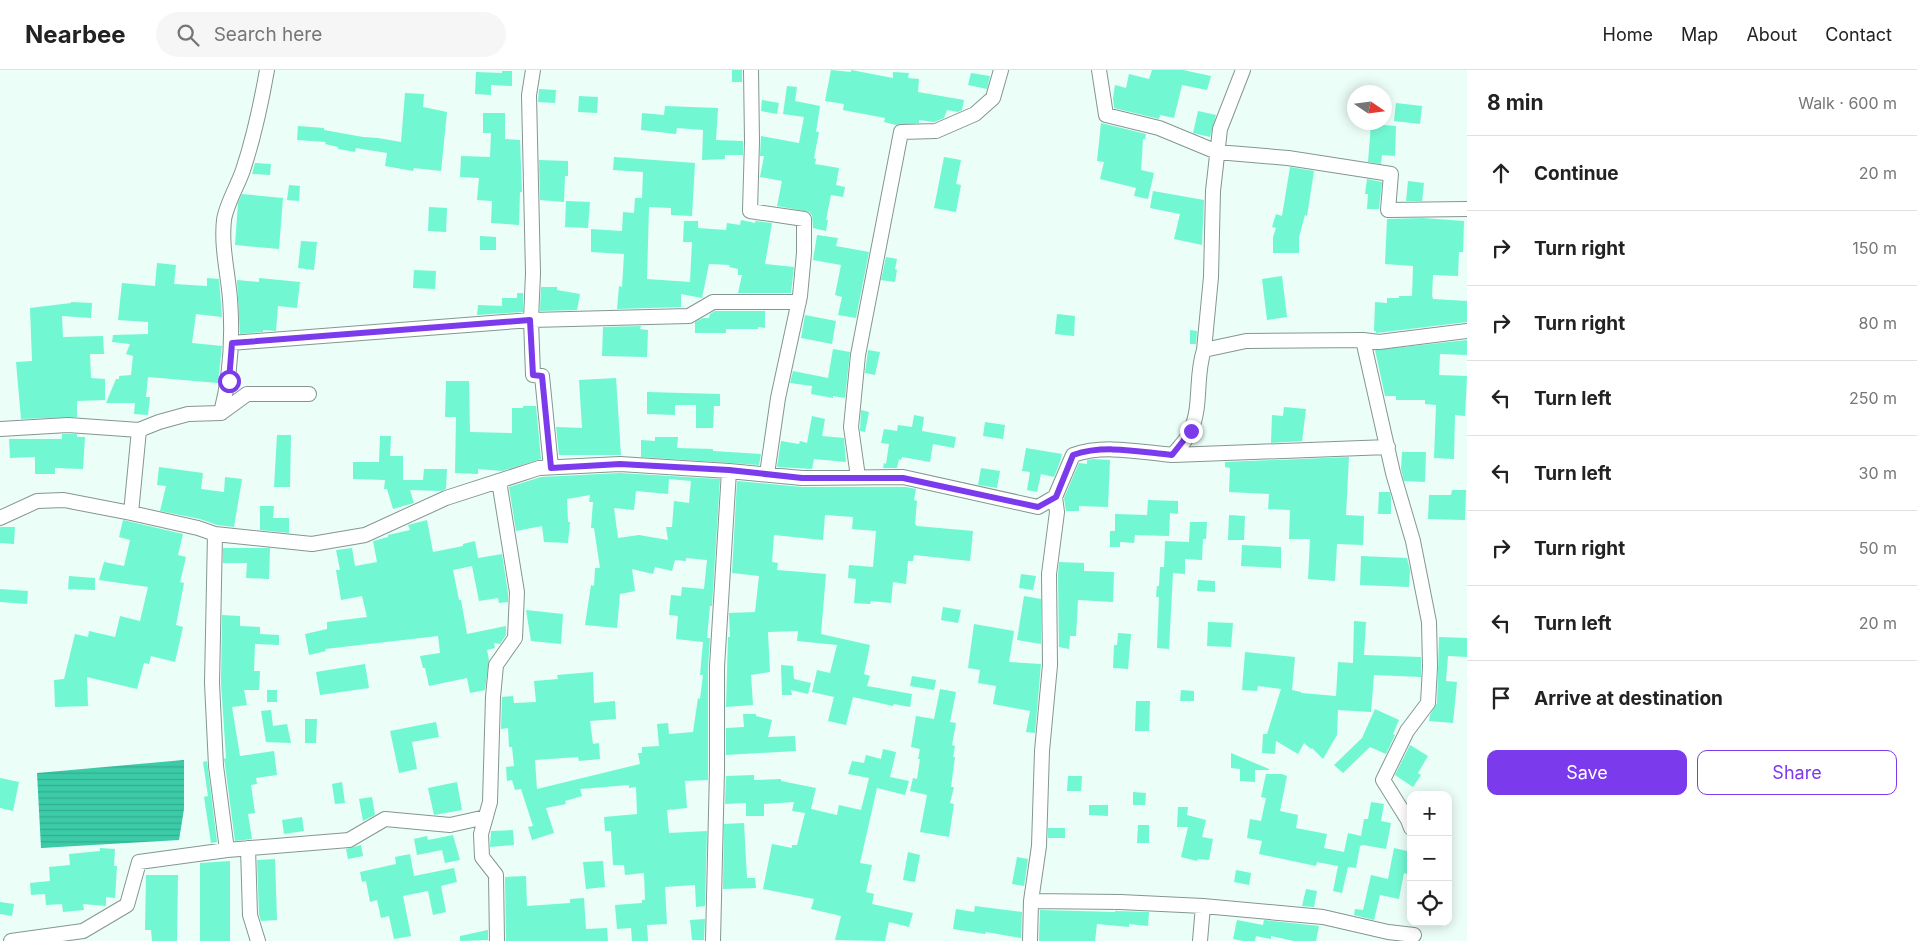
<!DOCTYPE html>
<html lang="en">
<head>
<meta charset="utf-8">
<style>
	:root { --surface:#fff; --page:#f6f6f6; --text:#222; --muted:#767676; --line:#e0e0e0; --accent:#7c3aed }
	body { margin:0; font-family:Inter,sans-serif; background:var(--page); color:var(--text) }
	.controls { position:absolute; right:15px; bottom:15px; display:grid; overflow:hidden; border-radius:10px; box-shadow:0 2px 12px #0003 }
	.controls button { width:45px; height:45px; display:grid; place-items:center; padding:0; border:0; border-bottom:1px solid var(--line); background:var(--surface); color:var(--text); font:25px sans-serif }
	.compass { position:absolute; left:1347px; top:15px; width:45px; height:45px; border-radius:50%; background:var(--surface); box-shadow:0 2px 12px #0003; rotate:103deg }
	.stop { position:absolute; width:15px; height:15px; margin:-11px; border:4px solid #7c3aed; border-radius:50%; background:#fff }
	.stop.end { background:#7c3aed; border-color:#fff; box-shadow:0 1px 5px #0008 }
	.list { margin:0; padding:0; list-style:none }
	h2 { display:flex; justify-content:space-between; align-items:center; height:65px; margin:0; padding:0 20px; font-size:21px }
	h2 small { font-size:16px; font-weight:400; color:var(--muted) }
	.list li { display:grid; grid-template-columns:32px 1fr auto; gap:15px; align-items:center; box-sizing:border-box; height:75px; padding:0 20px; border-top:1px solid var(--line) }
	.list b { display:block; font-size:19px; white-space:nowrap }
	.list em { font-size:16px; font-style:normal; color:var(--muted) }
	.actions { display:flex; gap:10px; padding:15px 20px }
	.actions a { flex:1; padding:11px 0; border:1px solid var(--accent); border-radius:10px; text-align:center; font-size:18px; color:var(--accent) }
	.actions .main { background:var(--accent); color:#fff }
	.icon { flex:none; width:28px; height:28px; fill:none; stroke:currentColor; stroke-width:2; stroke-linecap:round; stroke-linejoin:round }
	.map { position:relative; flex:none; width:1467px; height:871px; overflow:hidden }
	header { display:flex; align-items:center; gap:30px; box-sizing:border-box; height:70px; padding:0 25px; background:var(--surface); border-bottom:1px solid var(--line) }
	header strong { font-size:24px }
	nav { display:flex; gap:28px; margin-inline-start:auto; font-size:18px }
	.search { width:350px; height:45px; background:var(--page); display:flex; align-items:center; gap:12px; box-sizing:border-box; padding:0 18px; border-radius:28px; color:var(--muted); font-size:19px }
	main { display:flex }
	aside { flex:1; background:var(--surface) }
	.map>svg:first-child { display:block }
	.water { fill:url(#water-rules) }
	.building { fill:#71f7d2; fill-rule:evenodd }
	.lines { fill:none; stroke-linecap:round; stroke-linejoin:round }
	.minor-casing { stroke:#859690; stroke-width:16 }
	.minor { stroke:#fff; stroke-width:14 }
	.route { stroke:#7c3aed; stroke-width:6 }
</style>
</head>
<body>
<header>
<strong>Nearbee</strong>
<div class="search"><svg class="icon" aria-label="search" viewBox="0 0 24 24"><circle cx="10" cy="10" r="6"/><path d="M15 15l6 6"/></svg>Search here</div>
<nav><a>Home</a><a>Map</a><a>About</a><a>Contact</a></nav>
</header>
<main>
<div class="map">
<svg width="1467" height="871" viewBox="0 0 1467 871">
	<defs>
		<pattern id="water-rules" width="6" height="5" patternUnits="userSpaceOnUse" patternTransform="scale(1.25)"><rect width="6" height="5" fill="#3ccba7"/><path d="M0 2.5h6" fill="none" stroke="#33ad8f"/></pattern>
	</defs>
	<rect width="100%" height="100%" fill="#ebfef7"/>
	<path class="water" d="M184 690V739L179 770 41 778 37 703Z"/>
	<path class="building" d="M732 0H742V12H732Z
		M831 0 851 2V0L893 8V2L909 3 908 8 919 9 918 22 964 30 962 40 958 42 947 40 944 48 934 52 919 50V53L896 55 884 52 885 48 843 40 844 34 825 31Z
		M1152 0H1183L1211 6 1207 20 1182 15 1174 48 1160 45 1159 49 1114 38 1113 28 1115 15 1126 18 1129 4 1149 9Z
		M502 1H512V16L491 15V25L475 24 476 2 502 3Z
		M971 3 990 6 987 19 968 15Z
		M787 16 797 17 795 31 820 36 816 62H819L814 88 816 89 815 94 839 98 836 115 845 117 843 127 831 125 826 150H828L826 161 813 158 812 145 809 142 777 136 782 111 760 107 764 86H760L761 66 799 73 804 47 783 44Z
		M539 19 556 20 555 33 538 32Z
		M405 23 424 24 423 37 447 42 441 101 414 98 413 101 385 96 387 83 356 78 355 82 338 79V77L325 74 326 72 297 70 298 56 324 58V60L363 67 378 68 401 72Z
		M579 26 598 27 597 43 578 42Z
		M762 30 779 33 777 44 761 41Z
		M1396 33 1422 36 1420 54 1394 51Z
		M665 36 718 38 716 70 743 71V85H725V89L702 90 703 60 677 58 676 64 641 60 642 43 664 45Z
		M1198 41 1216 45 1210 67 1193 63Z
		M483 43H505V69L520 70 522 122H520L519 155 491 153 492 131 477 130 479 108 460 107 461 86 490 87 491 63H483Z
		M1101 53 1146 64 1145 69H1143L1141 100 1154 103 1148 129 1134 126 1136 118 1100 109 1104 92 1097 91Z
		M1371 54 1396 56 1395 86 1382 85 1381 94 1368 92Z
		M614 87 695 93 692 146 671 145V138L649 137 647 209 690 212 692 172H683L684 151H698V158L726 160 727 153 740 155 741 150 755 153V151L772 153 765 194 794 197 791 223H738L742 205H738V199L729 197 730 195 709 194 702 228 681 224V237L617 239 619 216 622 217 624 184 591 182V159L622 161 623 142 634 143 635 128H642L643 102 613 100Z
		M944 87 961 90 956 114 961 115 956 142 934 138Z
		M539 90 568 91V106H565L564 132 540 130Z
		M255 93 271 94 270 105 252 104Z
		M1290 97 1314 101 1307 146 1305 145 1299 167V183H1273V167L1276 158 1272 157 1276 144 1282 146Z
		M1367 109 1382 112 1379 139H1367L1368 124H1365Z
		M1408 111 1424 113 1422 131H1406Z
		M289 115 300 116 299 131 287 130Z
		M1153 121 1204 130 1202 175 1174 169 1180 144 1150 138Z
		M242 124 283 128 279 179 235 175 238 133Z
		M566 131 590 132 588 158 565 157Z
		M429 137 447 138 446 162 428 161Z
		M1423 148 1464 151 1463 182H1459L1458 206 1433 205 1432 225 1433 229 1467 231V252L1376 263V261H1374L1375 232 1387 233V228H1399V226H1412L1413 196 1385 194 1387 149Z
		M817 165 838 168 836 176 869 182 856 248 838 245 842 227 835 225 841 195 813 190Z
		M480 166 496 167V180H480Z
		M301 171 317 172 314 200 298 198Z
		M886 187 897 189 895 199 897 200 895 212 881 210Z
		M157 193 176 195 174 214 207 216V208L219 209 222 247 196 244 192 273 222 276 218 313 148 307 146 327H150L148 345 134 344 135 333H106L116 309H119V306L131 305 133 286 126 284 130 274 112 272 113 265 148 264V252L118 250 122 213 155 216Z
		M414 200 436 201 435 219 413 218Z
		M1282 206 1287 247 1267 250 1262 209Z
		M259 208 300 212 297 238 278 236 276 261 263 260V262L240 264 237 210 259 212Z
		M541 217H557V220L580 224 577 240 540 241Z
		M517 223H523V242L477 245 478 235 502 236V228H517Z
		M71 232 92 233 91 248 62 246 63 267 103 266 104 284H90L91 308 105 309V330L77 331V347L21 349 16 292 32 291 30 238 71 233Z
		M715 241H765V258L758 257V259H726V263H695V252L703 248H709L710 244Z
		M1057 244 1075 246 1074 266 1055 264Z
		M805 245 836 251 832 274 801 268Z
		M641 256 640 259 648 260 647 287 602 286 603 257Z
		M1190 260 1197 261 1196 274H1190Z
		M1467 270V285L1440 284 1439 305 1467 306 1465 346 1455 345 1454 389 1434 388 1436 335 1425 334V330H1396V326H1385L1375 280Z
		M833 279 850 282 845 328 833 326V328L811 324 812 316 790 313 793 301 828 308Z
		M868 280 880 282 875 305 865 303Z
		M616 308 621 385H559L556 357 582 358 579 310Z
		M446 311H469L470 362 512 363V338H523V336H536L541 389 502 401 478 399V404L455 403 456 347H445Z
		M647 322 720 324V336H714L713 358H696V335H675V345L647 344Z
		M1284 337 1306 339 1302 371 1271 373 1272 345 1283 346Z
		M861 340 869 342 865 362 860 361Z
		M914 345 924 347 922 361 956 367 954 378 933 374 930 392 902 387 901 390 899 389 897 398H883L884 393 886 394 889 374 881 373 884 359 897 361 898 355 912 357Z
		M812 346 825 349 822 366 844 368 846 392 814 389 812 399 777 397 781 371 799 374 800 371 807 373Z
		M985 352 1005 355 1003 369 983 366Z
		M62 364H77V367H85L83 399 55 398V404H35V387L10 388 9 369H62Z
		M277 365H291L290 417H274Z
		M380 366H391L390 386H403V410H423L424 399H447L446 419 441 421 410 420 414 433 393 439 387 419H384L385 410 353 409V392H379Z
		M655 367H678L677 378 713 379V381L761 384 759 395 641 387V370L655 371Z
		M1026 378 1062 384 1060 392 1054 407 1041 404 1037 422 1027 420 1030 402 1022 401Z
		M1402 382H1426L1425 412 1404 411 1401 399Z
		M1349 387 1346 445 1364 446 1363 475 1337 474 1335 511 1308 509 1310 469H1289L1290 440 1268 439 1269 424 1229 422 1230 398 1225 397V392Z
		M1093 389 1110 390 1108 437 1079 436V441H1066L1064 428 1079 393 1087 394V390Z
		M159 397 203 403 201 419 224 422 225 407 242 409 234 457 217 455 200 449 160 441 166 416 157 415Z
		M981 398 1000 401 997 418 978 415Z
		M620 403 720 409 712 536H710L707 568H710L708 597V710L685 711 687 738 667 740 669 763 707 761 705 836 696 837 695 815 665 817 667 854 647 855 648 871H632L631 858 617 859 615 835 642 833V830H645L644 803 625 805 624 795H613L611 761H605L604 747 637 744 636 717 629 718V715L580 719 582 726 565 731 566 734 546 738 554 763 532 770 528 757 533 756 521 719 515 720 512 710 507 711 506 697 514 696 512 677H509L508 658 501 659 502 627 513 626 514 633 536 632 534 611 558 609 557 605 593 602 594 633 615 631 616 649 590 651 593 674 599 673 600 689 579 691 578 687 535 690 537 719 640 694 638 683H642V677L659 676 657 654 668 653 669 664 693 662 698 628 700 629 703 605H700L703 572 676 569 678 546 669 545 671 525 681 526 682 517 704 519 707 490 686 488V491L675 490 672 501 655 497 653 504 632 499 635 521 620 524 617 558 585 555 591 515 594 516 595 498H600L594 458H591L593 432H589L590 425 567 429 568 452H570L568 473 544 472 542 456 516 461 509 417 541 407ZM669 409 691 411 689 433 674 431 672 457H666L668 470 639 465 618 468 614 438 634 440 636 421 668 424Z
		M737 411 802 417H906L916 419 914 430 917 431 915 454 917 456 973 461 970 491 914 485 913 491H908L906 514 893 512 891 533 871 531 870 534 854 533 856 509 848 508 849 495 873 497 876 461 852 459 853 447 825 445 823 470 774 465 772 492 778 493 777 500 826 504 821 564 870 575 864 604 870 606 867 616 912 624 910 637 894 634 893 636 853 627 846 655 828 651 834 627 812 622 817 600 830 603 837 575 797 571 798 561 768 562 770 602 751 605 753 635 726 637 728 567H730L729 543 755 542 759 506 732 503Z
		M1452 420H1466L1465 450 1428 449 1429 425H1451Z
		M1379 422H1390L1391 428V444H1378Z
		M1148 430 1178 431V444L1170 443 1169 466 1135 465 1134 473 1120 472V477H1110V461H1115V444L1147 445Z
		M260 436H274L273 448H289V463L260 460Z
		M1229 445 1245 446 1244 470H1228Z
		M123 450 183 464 178 485 186 487 180 512 184 513 176 555 183 557 175 592 151 586 149 594 144 593 137 619 87 607 88 636 55 637 54 610 64 609 75 564 88 567 89 561 115 567 120 546 140 551 148 517 99 510 104 492 124 496 130 470 119 467Z
		M427 450 433 482 463 476V474L475 471 478 488 502 484 508 523V532L499 533 498 528 479 531 472 496 453 500 459 530H461L467 564 506 556V565L500 574 494 573 495 578 487 580 489 590 485 620 470 623 467 608 429 616 425 598H423L420 586 440 583 438 566 325 579 326 581 309 585 305 564 327 559V552L367 547 362 526 341 530 336 500H340L336 480 352 478 355 496 377 492 373 471 388 467V465L410 460 408 455Z
		M1190 452H1207L1206 469H1203L1202 490 1185 489V504L1173 503 1169 579 1157 578 1159 527H1156L1157 516H1159L1160 497H1164L1165 471 1189 472Z
		M0 457H15L14 474 0 473Z
		M1242 475 1281 477V498L1241 496Z
		M223 478H270L269 509 246 508 247 493H223Z
		M1361 486 1407 488 1410 500 1409 517 1360 515Z
		M1059 492 1084 493V501L1114 502 1113 532 1078 530 1076 566H1070L1069 579 1059 577 1058 505Z
		M1021 504 1036 506 1033 520 1019 518Z
		M69 506 95 508V520L68 519Z
		M1198 510 1215 511V522L1197 521Z
		M0 519 28 521 27 534 0 532Z
		M1024 526 1041 529V574L1017 570Z
		M943 537 961 540 958 553 941 550Z
		M526 540 563 544 561 574 531 571Z
		M222 545 240 546V556L260 557V564L279 565V575L255 574 254 601H260L259 620H244L247 635 232 637 240 686 274 681 277 705 256 708 257 714 251 715 255 743 248 744 252 769 235 771 225 695 224 689 226 688 221 613Z
		M1354 551 1366 552 1364 585 1421 587V607L1374 605 1371 642 1338 640 1337 665 1323 689 1312 678 1311 679 1304 673 1298 684 1276 671 1275 684 1262 683 1263 664H1267L1281 619 1258 616 1257 621 1242 620 1245 582 1295 587 1292 620 1301 622V623L1336 626 1338 592 1353 593Z
		M1208 552 1233 553 1231 577 1207 576Z
		M974 554 1014 561 1009 592 1041 594 1035 663 1026 662 1030 641 993 634 996 616 978 613 980 600 968 598Z
		M1118 563 1131 564 1128 599 1113 598 1114 575H1117Z
		M1439 567 1467 568V587L1448 586 1446 611 1457 612 1453 653 1429 651 1430 645 1437 633Z
		M365 594 369 618 320 625 316 602Z
		M781 595 793 596 794 609 811 613 808 624 791 620 792 625H782Z
		M912 606 936 610 934 620 910 616Z
		M940 619 956 622 950 652 956 653 952 675 955 676 953 687H955L951 717H954L950 733 954 734 949 767 920 762 927 725 910 721 913 708 917 709 920 689H918L920 679 911 677 916 646 934 649Z
		M267 620H277V632H267Z
		M1181 620 1194 621V631H1180Z
		M1136 631H1150L1149 661H1135Z
		M1375 639 1399 650 1393 664 1395 665 1386 684 1370 677 1343 703 1334 695 1362 668Z
		M271 640 273 656 287 654 291 673 266 672 261 641Z
		M743 644H756V646L772 650 768 667 795 666 796 681 726 685V658L744 657Z
		M305 649H317L316 673H305Z
		M436 652 439 667 412 672 417 699 399 703 390 661Z
		M1410 675 1428 686 1418 703 1421 705 1413 717 1395 705Z
		M883 679 896 682 890 707 909 711 905 725 877 718 860 793 872 795 866 822 874 824 872 834 913 843 909 857 889 852 885 871 835 870 841 846 811 839 814 829 763 819 772 774 792 778V775H797L805 743 792 741 794 732 764 734V746H746V733L725 734 726 706 754 705V710L781 709V711L816 718 811 739 837 745 839 735 861 740 869 708 848 704 852 691 864 693 866 685 881 689Z
		M1231 683 1269 699V700H1255V712L1240 711V699L1231 698Z
		M207 691 217 772 211 773 204 727 208 726 203 692Z
		M1266 704H1282L1287 706 1280 741 1298 745 1296 758 1327 764 1324 778 1344 782 1348 763 1361 766 1364 749H1368L1371 732 1384 734 1381 751 1391 753 1386 779 1363 775 1360 776 1356 798 1348 797 1342 823 1333 821 1338 796 1317 792 1316 796 1259 784 1262 771 1247 768 1250 749 1261 751 1266 728 1261 727Z
		M1068 706H1082L1081 721H1067Z
		M0 708 19 712 13 741 0 738Z
		M342 712 345 733 335 734 332 714Z
		M457 712 462 740 434 745 428 718Z
		M1133 722 1146 723 1145 735H1133Z
		M372 727 375 745 363 751 359 729Z
		M1089 735H1108V746L1089 745Z
		M1178 737H1188L1187 745 1206 750 1202 767 1213 769 1209 790 1198 789 1197 791 1181 787 1188 757H1177Z
		M302 747 304 761 284 764 282 750Z
		M744 753 747 808H755L756 818 723 819 724 754Z
		M1138 755H1149V773H1137Z
		M1048 758H1065V768H1048Z
		M513 760 514 775 490 777 491 761Z
		M453 765 460 790 445 793 442 780 417 785 414 769 427 766 428 770Z
		M361 775 363 786 348 789 346 779Z
		M100 778 115 779 114 796H117L115 828 106 827V836L83 834 84 840 63 842 62 834 46 835 45 824 31 825 30 813 50 811 49 797 70 795 69 784 100 781Z
		M1394 778 1411 782V805L1404 803 1399 829 1380 825 1374 850 1354 845 1355 839 1363 840 1371 805 1388 809Z
		M908 782 920 785 915 812 903 810Z
		M410 784 414 806 454 798 457 812 441 816 446 842 433 845 428 821 403 826 411 866 394 869 389 846 381 848 377 830 370 832 366 811 362 812 360 802 396 794 395 787Z
		M1017 787 1028 789 1024 816 1012 814Z
		M275 789 277 850 261 851 259 844 257 790Z
		M230 791V871H200V793Z
		M603 791 605 817 586 819 583 792Z
		M1236 800 1251 803 1249 815 1234 812Z
		M146 805H178L177 871H152L151 860H145Z
		M526 806 527 836 570 833V829L584 828 586 859 607 858 608 871H506L505 807Z
		M1306 819 1317 821 1314 837 1302 836Z
		M0 832 14 834 12 846 0 844Z
		M975 836 1022 842 1021 868 986 862 985 864 953 859 956 839 974 842Z
		M1040 840 1115 842V841L1149 842 1148 856 1129 854V857L1097 854 1095 871H1039Z
		M705 849 704 870H692L690 850Z
		M1237 850 1263 855 1264 850 1319 856 1316 871H1294L1271 866V869L1256 866 1255 871H1243L1233 869Z
		M488 860V870L460 871V866Z"/>
	<g class="lines">
		<g class="minor-casing">
			<path id="minor" d="M267 0C261 34 254 67 243 100 238 115 226 135 224 150 221 177 228 203 230 229 233 269 231 304 221 343L188 344 159 352 139 360 131 443 198 458 215 464 312 474 365 465 446 428 539 398 620 394 729 401 802 408 903 407 1038 437 1055 427 1073 385C1104 374 1140 382 1173 385 1178 378 1188 369 1191 360 1202 335 1195 306 1204 280L1246 271 1363 270 1379 272 1467 261
				M533 0 529 25 533 203 531 250 533 305 542 306 551 397
				M751 0 752 71 750 141 804 149V183L800 226 778 328 767 404
				M1099 0 1106 45 1159 58 1217 82 1288 88 1391 104 1388 140 1467 139
				M1363 270 1393 403 1413 471 1429 552 1430 597 1428 633 1407 661 1383 710 1408 750 1411 758
				M231 273 531 250 689 246 713 232H799
				M1204 280 1211 207 1213 121 1220 59 1243 0
				M221 343 247 324H309
				M0 359 68 355 139 360
				M1173 385 1388 377
				M858 407 851 357 858 285 901 62 936 61 975 44 993 28 1001 0
				M1055 427 1057 442 1049 504 1050 595 1042 681 1039 776 1031 831 1120 832 1203 836 1200 871
				M0 448 37 431 64 430 131 443
				M215 464 212 613 216 696 227 780
				M248 778 250 845 258 871
				M1203 836 1323 847 1388 862 1414 865
				M11 871 83 861 127 835 139 792 227 780 349 770 385 749 450 755 486 747
				M497 871 496 805 482 787 481 764 490 732 493 627 496 595 515 568 517 522 499 411
				M713 871 717 700V597L729 401
				M1030 871 1031 831"/>
		</g>
		<use href="#minor" class="minor"/>
	</g>
	<g class="lines">
		<path class="route" d="M229 311 232 273 530 250 533 305 542 306 551 398 620 394 729 400 802 408H903L1038 437 1056 427 1073 385C1105 374 1140 382 1172 385L1191 361"/>
	</g>
</svg>
<div class="controls">
<button>+</button>
<button>−</button>
<button><svg class="icon" aria-label="locate" viewBox="0 0 24 24"><circle cx="12" cy="12" r="6"/><path d="M12 2v4M12 18v4M2 12h4M18 12h4"/></svg></button>
</div>
<svg class="compass" viewBox="-18 -18 36 36"><path d="M0-13l5 13h-10z" fill="#e53935"/><path d="M0 13l5-13h-10z" fill="#767676"/></svg>
<div class="stop" style="left:229px;top:311px"></div>
<div class="stop end" style="left:1191px;top:361px"></div>
</div>
<aside>
<h2>8 min<small>Walk · 600 m</small></h2>
<ul class="list">
<li><svg class="icon" aria-label="ahead" viewBox="0 0 24 24"><path d="M12 20V5M6 11l6-6 6 6"/></svg><div><b>Continue</b></div><em>20 m</em></li>
<li><svg class="icon" aria-label="right" viewBox="0 0 24 24"><path d="M7 20v-9h11M14 6l5 5-5 5"/></svg><div><b>Turn right</b></div><em>150 m</em></li>
<li><svg class="icon" aria-label="right" viewBox="0 0 24 24"><path d="M7 20v-9h11M14 6l5 5-5 5"/></svg><div><b>Turn right</b></div><em>80 m</em></li>
<li><svg class="icon" aria-label="left" viewBox="0 0 24 24"><path d="M17 20v-9H6M10 6l-5 5 5 5"/></svg><div><b>Turn left</b></div><em>250 m</em></li>
<li><svg class="icon" aria-label="left" viewBox="0 0 24 24"><path d="M17 20v-9H6M10 6l-5 5 5 5"/></svg><div><b>Turn left</b></div><em>30 m</em></li>
<li><svg class="icon" aria-label="right" viewBox="0 0 24 24"><path d="M7 20v-9h11M14 6l5 5-5 5"/></svg><div><b>Turn right</b></div><em>50 m</em></li>
<li><svg class="icon" aria-label="left" viewBox="0 0 24 24"><path d="M17 20v-9H6M10 6l-5 5 5 5"/></svg><div><b>Turn left</b></div><em>20 m</em></li>
<li><svg class="icon" aria-label="arrive" viewBox="0 0 24 24"><path d="M6 21V4h12l-3 4 3 4H6"/></svg><div><b>Arrive at destination</b></div></li>
</ul>
<div class="actions"><a class="main">Save</a><a>Share</a></div>
</aside>
</main>
</body>
</html>
